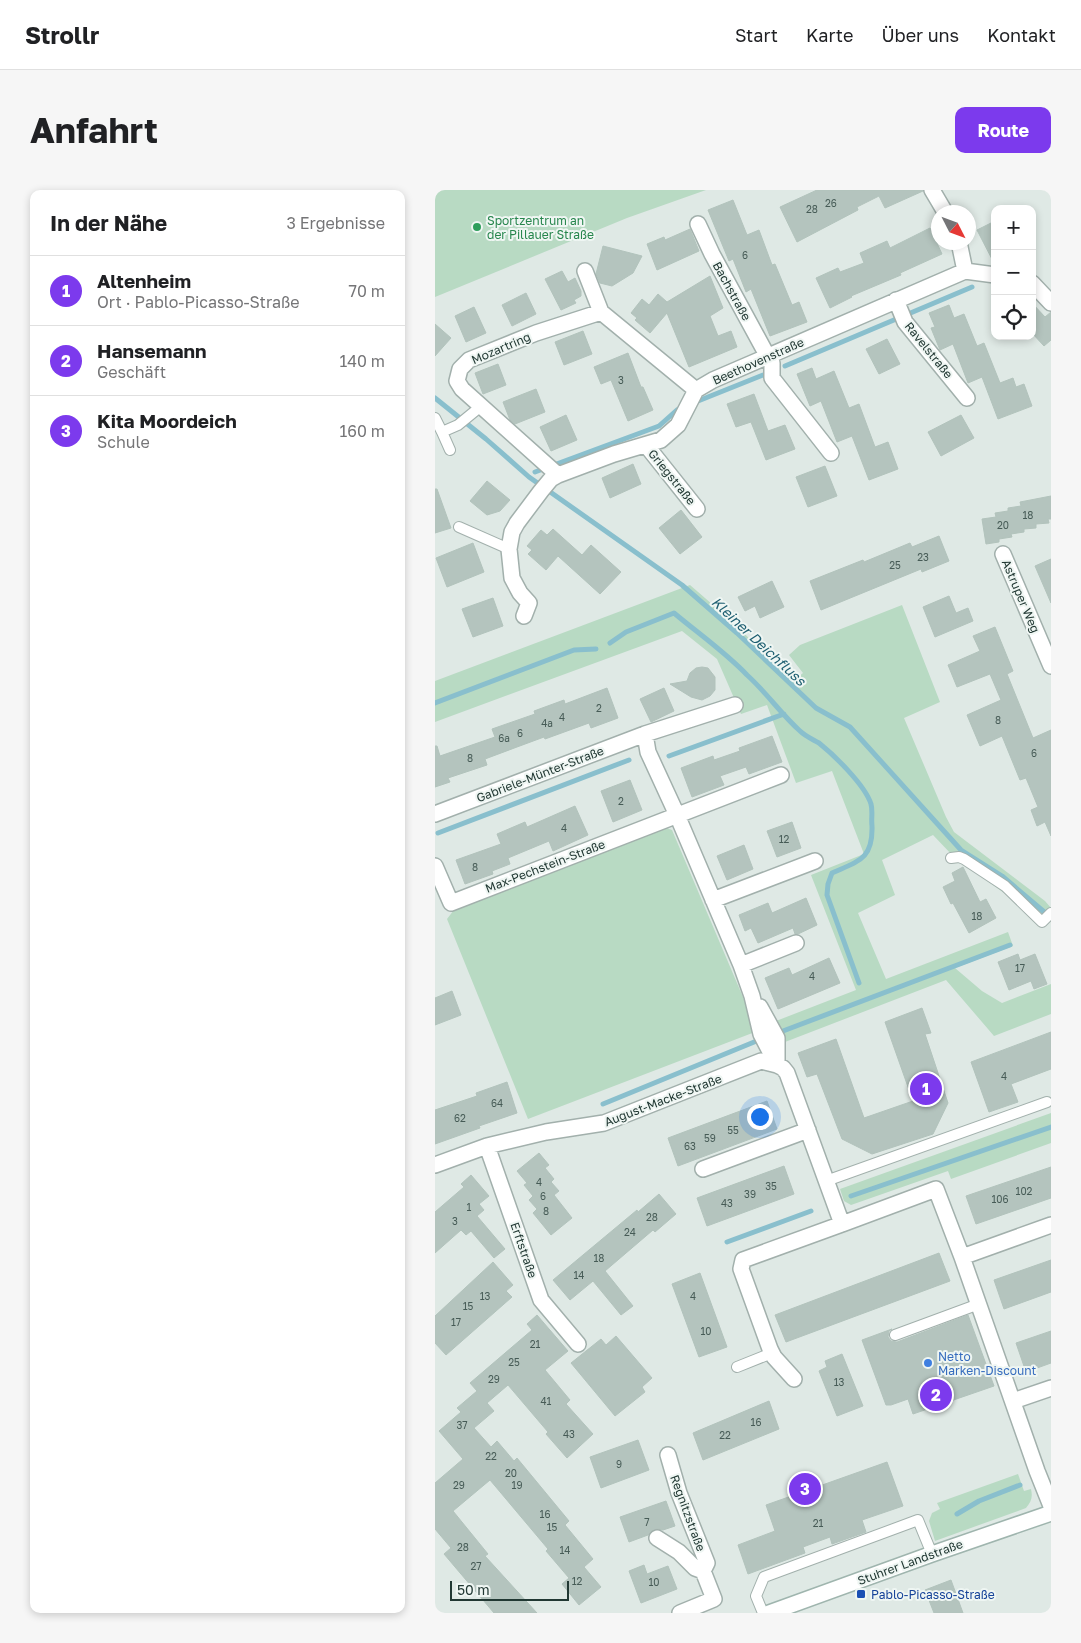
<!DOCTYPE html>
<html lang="de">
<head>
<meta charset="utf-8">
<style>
	:root { --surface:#fff; --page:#f6f6f6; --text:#202124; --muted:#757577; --line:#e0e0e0; --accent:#7c3aed }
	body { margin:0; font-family:"Golos Text",sans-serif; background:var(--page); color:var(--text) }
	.controls { position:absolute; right:15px; top:15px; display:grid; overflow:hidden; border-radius:10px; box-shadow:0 2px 8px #0003 }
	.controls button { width:45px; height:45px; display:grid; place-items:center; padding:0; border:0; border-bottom:1px solid var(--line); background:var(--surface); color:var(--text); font:25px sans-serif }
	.compass { position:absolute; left:496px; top:15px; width:45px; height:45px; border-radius:50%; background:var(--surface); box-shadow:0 2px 8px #0003; rotate:132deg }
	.scale { position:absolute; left:15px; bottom:12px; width:119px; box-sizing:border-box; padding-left:5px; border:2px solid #213833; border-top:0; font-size:14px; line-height:18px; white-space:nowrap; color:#213833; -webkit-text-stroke:4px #eff6f3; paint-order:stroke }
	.you { position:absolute; left:324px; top:926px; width:18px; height:18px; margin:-12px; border:4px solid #fff; border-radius:50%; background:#1a73e8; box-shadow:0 0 0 8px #1a73e833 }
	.badge { display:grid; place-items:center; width:32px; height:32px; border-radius:50%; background:var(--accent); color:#fff; font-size:16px; font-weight:700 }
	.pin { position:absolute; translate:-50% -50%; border:2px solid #fff; box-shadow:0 1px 5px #0006 }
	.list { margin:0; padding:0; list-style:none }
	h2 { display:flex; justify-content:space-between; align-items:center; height:65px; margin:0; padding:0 20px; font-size:21px }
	h2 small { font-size:16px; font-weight:400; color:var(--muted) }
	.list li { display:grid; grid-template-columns:32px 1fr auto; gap:15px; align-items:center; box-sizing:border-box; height:70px; padding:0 20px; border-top:1px solid var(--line) }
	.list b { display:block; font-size:19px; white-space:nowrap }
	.list p { margin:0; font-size:16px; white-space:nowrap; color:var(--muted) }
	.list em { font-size:16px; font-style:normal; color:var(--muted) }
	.icon { flex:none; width:28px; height:28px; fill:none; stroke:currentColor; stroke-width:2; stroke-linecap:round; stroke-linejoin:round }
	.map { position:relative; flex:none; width:616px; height:1423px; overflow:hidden; border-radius:10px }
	header { display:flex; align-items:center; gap:30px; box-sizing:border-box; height:70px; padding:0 25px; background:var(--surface); border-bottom:1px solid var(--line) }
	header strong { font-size:24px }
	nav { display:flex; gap:28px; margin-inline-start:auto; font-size:18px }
	.intro { display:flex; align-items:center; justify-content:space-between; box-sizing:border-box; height:120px; padding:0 30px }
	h1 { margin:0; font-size:35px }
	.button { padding:12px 22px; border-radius:10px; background:var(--accent); color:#fff; font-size:18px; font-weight:700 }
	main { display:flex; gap:30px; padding:0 30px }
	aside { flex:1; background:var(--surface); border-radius:10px; box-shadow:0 2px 8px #0003 }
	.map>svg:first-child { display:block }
	.green { fill:#b8dac3 }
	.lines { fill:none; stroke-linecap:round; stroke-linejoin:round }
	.stream { stroke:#89bfcd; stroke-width:5 }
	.building { fill:#b4c4be; stroke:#b2c3bc }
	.service-casing { stroke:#a2b0ac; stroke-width:12 }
	.minor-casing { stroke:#a2b0ac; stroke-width:18 }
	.secondary-casing { stroke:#9fb5ae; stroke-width:18 }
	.service { stroke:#fff; stroke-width:10 }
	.minor { stroke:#fff; stroke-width:15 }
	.secondary { stroke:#fff; stroke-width:15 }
	.leisure-dot { fill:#2e9e5b; stroke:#eff6f3; stroke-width:2 }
	.shop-dot { fill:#3f7fe0; stroke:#eff6f3; stroke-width:2 }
	.transit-dot { fill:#1a4fb4; stroke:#eff6f3; stroke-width:2 }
	.labels { text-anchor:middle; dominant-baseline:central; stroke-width:4; stroke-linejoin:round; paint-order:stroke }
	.number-label { font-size:10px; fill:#465b56 }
	.leisure-label { font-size:12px; fill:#27864d; stroke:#eff6f3; text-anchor:start }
	.street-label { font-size:12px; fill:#213833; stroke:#eff6f3 }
	.shop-label { font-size:12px; fill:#366cbe; stroke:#eff6f3; text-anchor:start }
	.transit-label { font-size:12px; fill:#164399; stroke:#eff6f3; text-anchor:start }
	.water-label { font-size:14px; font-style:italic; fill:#1e5f71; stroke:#eff6f3 }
</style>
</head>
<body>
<header>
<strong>Strollr</strong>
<nav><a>Start</a><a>Karte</a><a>Über uns</a><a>Kontakt</a></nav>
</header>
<div class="intro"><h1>Anfahrt</h1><a class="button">Route</a></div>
<main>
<aside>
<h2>In der Nähe<small>3 Ergebnisse</small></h2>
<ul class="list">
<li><span class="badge">1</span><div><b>Altenheim</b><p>Ort · Pablo-Picasso-Straße</p></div><em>70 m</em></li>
<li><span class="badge">2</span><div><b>Hansemann</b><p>Geschäft</p></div><em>140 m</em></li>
<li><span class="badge">3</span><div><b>Kita Moordeich</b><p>Schule</p></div><em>160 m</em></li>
</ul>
</aside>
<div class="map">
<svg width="616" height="1423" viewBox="0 0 616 1423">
	<rect width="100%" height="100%" fill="#dfe9e5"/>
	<path class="green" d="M0 0H271L192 28 0 107Z
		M255 395 300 434 357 492 368 483 354 465 365 455 467 415 505 512 469 528 511 627 519 642 610 711 616 718 604 728 519 667 498 645 447 670 460 705 423 723 451 789 573 742 578 756 520 778 547 801 567 813 616 794V824L559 846 511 790 350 852 341 831 421 800 376 685 429 664 397 581 361 593 332 515 306 524 282 469 247 441 0 532V491Z
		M229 637 237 640 316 826 320 842 93 929 12 729 22 716Z
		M616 923V953L516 989 513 981 416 1015 409 1011 405 999Z
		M583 1284 589 1301 596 1299C598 1308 596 1312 591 1318L500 1351 494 1331 497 1323 505 1319 502 1313Z"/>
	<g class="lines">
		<path class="stream" d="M350 176 537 97
			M0 208 51 249 94 287 247 395 302 443 381 518 415 537 526 660 567 686 614 726
			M258 213 328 185
			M100 282 224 236 242 220 248 217
			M175 453 191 442 239 423C264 444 290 462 312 485 331 502 346 524 365 541 370 546 377 549 384 553 399 565 430 595 436 614 438 621 436 629 437 636 438 669 424 671 397 683L393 694 392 705 424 793
			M0 513 139 460 161 459
			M234 566 349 524
			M3 643 194 570
			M348 841 575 755
			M168 914 324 850
			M416 1006 616 937
			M292 1052 376 1021
			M522 1324 544 1311 585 1295"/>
	</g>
	<path class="building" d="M382 0H488V1L450 18 444 6 422 17 423 20 362 52 345 17Z
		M298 10 312 45 324 40 337 75 340 74 357 115 364 112 372 132 335 146 316 99 311 102 298 69 294 71 273 20Z
		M560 31V75L542 40Z
		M495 38 507 64 465 83 466 85 416 106 417 107 395 118 381 88 403 78 405 82 429 73 425 63 452 51 455 58Z
		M255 39 264 61 222 80 212 54 229 47 230 50Z
		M168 56 207 66 198 83 177 96 165 93 161 84Z
		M127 81 133 92 140 88 146 101V106L139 110 141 113 126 120 110 89Z
		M275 86 288 118 275 126 283 146 296 141 302 157 254 177 232 123 215 143 200 130 202 128 196 123 207 109 214 115 223 104 232 112Z
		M91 103 101 124 77 136 67 115Z
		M597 113 610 127 616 122V150L609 156 597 143Z
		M514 115 519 128 529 124 542 156 549 153 565 193 578 188 581 197 589 194 597 216 563 229 547 187 533 193 518 154 505 160 496 138 500 137 494 123Z
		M39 117 51 143 31 152 20 126Z
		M0 134 16 148 0 166Z
		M148 141 157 164 129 175 120 152Z
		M452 149 465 174 444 184 431 159Z
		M193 163 206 197H208L218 220 193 231 176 190 166 194 159 177Z
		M63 174 71 195 48 204 40 183Z
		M377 178 381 189 399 181 414 218 424 214 440 257 453 252 463 279 434 290 417 246 402 252 386 211 375 216 362 184Z
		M101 199 110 222 80 234 75 230 68 212Z
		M319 204 333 241 350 235 360 259 331 270 316 232 301 237 292 214Z
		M131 225 142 250 116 261 105 237Z
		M526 225 539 248 506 266 493 242Z
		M198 274 206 294 175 308 167 288Z
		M390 276 402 306 373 317 361 287Z
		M52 291 75 310 65 321 52 325 35 311Z
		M0 299H2L16 338 0 343Z
		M616 306V329H613L614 333 601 334V338L589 339V342L576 344 577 347 564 349V352L551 354 547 329 561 327 560 323 573 321V318L586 316 585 312Z
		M246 320 267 347 245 364 224 338Z
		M118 339 147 365 156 355 186 382 165 404 123 366 111 380 93 364 97 360 92 356 106 340 112 345Z
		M504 346 514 371 487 382 486 379 386 420 375 391 428 370 429 372 475 353 477 357Z
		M38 353 49 382 12 397 1 368Z
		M616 369V413L600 376Z
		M337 391 349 417 325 428 320 416 310 421 303 407Z
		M514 406 521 423 533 418 538 431 500 447 488 417Z
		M58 408 68 436 38 447 27 419Z
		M560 437 578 481 572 484 598 548 616 540V646L610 632 602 636 596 620 603 617 591 588 585 590 567 546 545 556 532 525 566 510 555 484 522 497 513 475 545 461 538 446Z
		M267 477 273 478 280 487V500L275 506 267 510 256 507 235 494 252 491 255 483 261 478Z
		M172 498 183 528 156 538 154 533 110 549 109 547 82 557 50 569 52 575 13 588 15 592 0 597V556H2L5 566 60 547 57 539 100 524 99 521 129 510 130 514Z
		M229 498 239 521 216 532 205 509Z
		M337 546 347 572 314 584 311 577 285 586 289 595 257 607 246 578 278 566 279 570 305 561 304 558Z
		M195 590 207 620 178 632 166 601Z
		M140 616 153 645 118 661 114 651 73 668 75 674 57 681 58 684 30 694 21 670 66 654 62 644 90 632 92 637Z
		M357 632 366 658 342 667 332 641Z
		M309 655 318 679 292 690 282 666Z
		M528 677 545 712 551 709 561 728 534 743 518 713 516 714 508 697 520 691 517 683Z
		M371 708 382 735 363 744H360L358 738 323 753 316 738 310 741 304 725 333 713 337 723Z
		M583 764 585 770 600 764 612 794 599 799 596 791 574 800 563 772Z
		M394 768 405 793 343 819 330 788 354 778 357 785Z
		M17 801 26 825 0 835V808Z
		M487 818 496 843 490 844 513 913 498 944 437 964 407 949 382 884 372 887 363 863 401 849 429 928 478 911 450 832Z
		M616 842V879L576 894 583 912 554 922 536 872Z
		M72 892 82 923 44 936 45 938 0 954V920L42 906 41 903Z
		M332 911 342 939 243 976 233 948Z
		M104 963 114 975 110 978 119 989 116 992 124 1001 119 1005 137 1028 116 1045 98 1023 102 1019 94 1010 98 1006 89 995 92 993 82 981Z
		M349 976 359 1004 272 1036 262 1008Z
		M616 977V1008L541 1034 531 1006Z
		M36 985 54 1006 44 1014 49 1020 42 1026 70 1059 59 1068 36 1041 31 1045 26 1040 0 1063V1022L29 997 26 994Z
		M224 1004 241 1024 220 1042 218 1040 170 1081 198 1116 186 1125 158 1091 135 1110 118 1090 202 1020 203 1022Z
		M504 1063 515 1091 351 1152 340 1125Z
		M616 1070V1102L569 1119 559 1090Z
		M58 1072 78 1095 71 1101 77 1107 11 1165 0 1153V1126Z
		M265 1083 292 1157 264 1167 237 1094Z
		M102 1125 133 1161 110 1180 135 1210 131 1214 158 1244 132 1268 111 1244 113 1242 73 1195 52 1213 59 1221 39 1238 56 1257 62 1251 79 1271 82 1268 134 1331 130 1335 158 1369 149 1377 166 1397 144 1415 127 1394 134 1388 111 1361 113 1359 55 1290 18 1321 53 1364 50 1366 102 1423H59L9 1364 16 1358 0 1339V1293L28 1269 4 1241 26 1222 22 1218 42 1201 35 1193 97 1140 92 1134Z
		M533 1125 559 1196 478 1224 473 1209 456 1215H451L427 1150 457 1139 454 1141 453 1147 456 1151 462 1152Z
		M616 1141V1173L591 1182 581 1153Z
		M181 1146 217 1188 207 1197 210 1202 180 1226 136 1173 166 1149 171 1155Z
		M407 1164 428 1216 402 1226 384 1181 392 1177 390 1171Z
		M334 1211 344 1239 268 1270 258 1243Z
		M203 1250 214 1280 166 1298 155 1267Z
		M452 1272 468 1316 427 1330 431 1342 397 1354 395 1347 368 1357 370 1363 313 1384 303 1355 340 1341 331 1315Z
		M231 1311 240 1336 228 1340 223 1339 218 1340 213 1345 194 1352 185 1327Z
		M209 1375 212 1384 233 1376 242 1399 206 1413 194 1381Z
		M516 1390 528 1423H499L490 1400Z"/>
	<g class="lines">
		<g class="service-casing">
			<path id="service" d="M0 228 7 242
				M15 260 7 242 23 235 45 217
				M24 337 74 359
				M516 668 524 667 529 669 570 696 607 732 616 723
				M391 991 612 912
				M460 1145 544 1114
				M302 1177 337 1163
				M328 1423 321 1406 329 1387 483 1330 497 1364"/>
		</g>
		<g class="minor-casing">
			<path id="minor" d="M497 0 510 22
				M263 34 277 64 333 167 337 173V188L396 263
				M150 81 166 122
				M530 81 560 85
				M597 93 616 113
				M461 110 470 132 532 208
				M211 255 262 319
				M123 285 27 199 22 191 25 179 34 170 101 143 166 122 261 200
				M568 364 616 476
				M89 426 94 413 85 403 77 388 74 359 77 342 82 333 106 301 116 289 123 285 179 264 226 250 243 235 261 200 278 190 530 81 524 52
				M210 544 213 562 242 625 306 775 317 806 326 844 342 875
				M0 624 210 544 300 515
				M0 676 16 713 346 585
				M278 710 380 671
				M306 775 361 753
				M325 817 342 848V872
				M52 956 106 1110 143 1154
				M0 975 52 956 111 942 169 933 326 871 342 875 348 878 352 883 407 1034 501 999 527 1067 602 1281 616 1316
				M268 979 373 940
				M527 1067 616 1035
				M359 1189 339 1167 335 1159 306 1079 308 1070 407 1034
				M578 1211 616 1198
				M222 1348 244 1362 260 1378 268 1381 272 1373 244 1303 233 1265
				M245 1423 279 1409 268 1381"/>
		</g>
		<g class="secondary-casing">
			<path id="secondary" d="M334 1423 497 1364 616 1323"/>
		</g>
		<use href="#service" class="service"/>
		<use href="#minor" class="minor"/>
		<use href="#secondary" class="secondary"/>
	</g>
	<circle class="leisure-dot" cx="42" cy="37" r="5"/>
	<circle class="shop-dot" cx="493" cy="1173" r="5"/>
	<rect class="transit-dot" x="421" y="1399" width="10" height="10" rx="2.5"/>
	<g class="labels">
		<g class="number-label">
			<text x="396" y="13">26</text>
			<text x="377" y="19">28</text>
			<text x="310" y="65">6</text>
			<text x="186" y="190">3</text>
			<text x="593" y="325">18</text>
			<text x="568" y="335">20</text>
			<text x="488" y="367">23</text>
			<text x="460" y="375">25</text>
			<text x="164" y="518">2</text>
			<text x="127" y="527">4</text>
			<text x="563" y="530">8</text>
			<text x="112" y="533">4a</text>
			<text x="85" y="543">6</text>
			<text x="69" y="548">6a</text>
			<text x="599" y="563">6</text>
			<text x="35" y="568">8</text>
			<text x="186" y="611">2</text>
			<text x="129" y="638">4</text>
			<text x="349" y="649">12</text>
			<text x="40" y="677">8</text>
			<text x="542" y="726">18</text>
			<text x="585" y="778">17</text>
			<text x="377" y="786">4</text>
			<text x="569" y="886">4</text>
			<text x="62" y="913">64</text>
			<text x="25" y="928">62</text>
			<text x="298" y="940">55</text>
			<text x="275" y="948">59</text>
			<text x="255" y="956">63</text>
			<text x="104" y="992">4</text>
			<text x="336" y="996">35</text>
			<text x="589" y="1001">102</text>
			<text x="315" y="1004">39</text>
			<text x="108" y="1006">6</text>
			<text x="565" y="1009">106</text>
			<text x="292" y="1013">43</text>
			<text x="34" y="1017">1</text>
			<text x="111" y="1021">8</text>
			<text x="217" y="1027">28</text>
			<text x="20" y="1031">3</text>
			<text x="195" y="1042">24</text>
			<text x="164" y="1068">18</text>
			<text x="144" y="1085">14</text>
			<text x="50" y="1106">13</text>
			<text x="258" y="1106">4</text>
			<text x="33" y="1116">15</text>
			<text x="21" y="1132">17</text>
			<text x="271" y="1141">10</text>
			<text x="100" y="1154">21</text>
			<text x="79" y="1172">25</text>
			<text x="59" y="1189">29</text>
			<text x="404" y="1192">13</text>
			<text x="111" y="1211">41</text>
			<text x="321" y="1232">16</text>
			<text x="27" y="1235">37</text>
			<text x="134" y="1244">43</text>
			<text x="290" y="1245">22</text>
			<text x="56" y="1266">22</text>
			<text x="184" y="1274">9</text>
			<text x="76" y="1283">20</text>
			<text x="24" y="1295">29</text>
			<text x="82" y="1295">19</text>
			<text x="110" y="1324">16</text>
			<text x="212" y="1332">7</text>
			<text x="383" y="1333">21</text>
			<text x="117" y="1337">15</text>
			<text x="28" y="1357">28</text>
			<text x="130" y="1360">14</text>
			<text x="41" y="1376">27</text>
			<text x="142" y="1391">12</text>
			<text x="219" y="1392">10</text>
		</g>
		<g class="leisure-label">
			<text x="52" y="30">Sportzentrum an<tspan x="52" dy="14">der Pillauer Straße</tspan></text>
		</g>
		<g class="street-label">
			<text transform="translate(297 101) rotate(61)">Bachstraße</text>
			<text transform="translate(66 158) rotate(-23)">Mozartring</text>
			<text transform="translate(494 160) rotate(51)">Ravelstraße</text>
			<text transform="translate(323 171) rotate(-24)">Beethovenstraße</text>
			<text transform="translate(237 287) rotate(51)">Griegstraße</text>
			<text transform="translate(586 406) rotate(67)">Astruper Weg</text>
			<text transform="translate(105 584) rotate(-21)">Gabriele-Münter-Straße</text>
			<text transform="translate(110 676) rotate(-21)">Max-Pechstein-Straße</text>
			<text transform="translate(228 910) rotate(-21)">August-Macke-Straße</text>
			<text transform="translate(89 1060) rotate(71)">Erftstraße</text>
			<text transform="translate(253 1323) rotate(70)">Regnitzstraße</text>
			<text transform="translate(475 1372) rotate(-20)">Stuhrer Landstraße</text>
		</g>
		<g class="shop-label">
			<text x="503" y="1166">Netto<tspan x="503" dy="14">Marken-Discount</tspan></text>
		</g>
		<g class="transit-label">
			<text x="436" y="1404">Pablo-Picasso-Straße</text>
		</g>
		<g class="water-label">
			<text transform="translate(324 451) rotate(43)">Kleiner Deichfluss</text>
		</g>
	</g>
</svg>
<div class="controls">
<button>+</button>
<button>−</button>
<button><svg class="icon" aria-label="locate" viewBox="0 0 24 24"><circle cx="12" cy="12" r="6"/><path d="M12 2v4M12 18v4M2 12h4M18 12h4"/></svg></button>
</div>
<svg class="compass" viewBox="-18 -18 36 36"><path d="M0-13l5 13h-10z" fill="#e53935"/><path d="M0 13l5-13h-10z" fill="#757577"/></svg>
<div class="scale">50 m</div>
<div class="you"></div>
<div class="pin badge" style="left:491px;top:899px">1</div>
<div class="pin badge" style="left:501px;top:1205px">2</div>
<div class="pin badge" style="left:370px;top:1299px">3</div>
</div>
</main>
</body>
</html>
